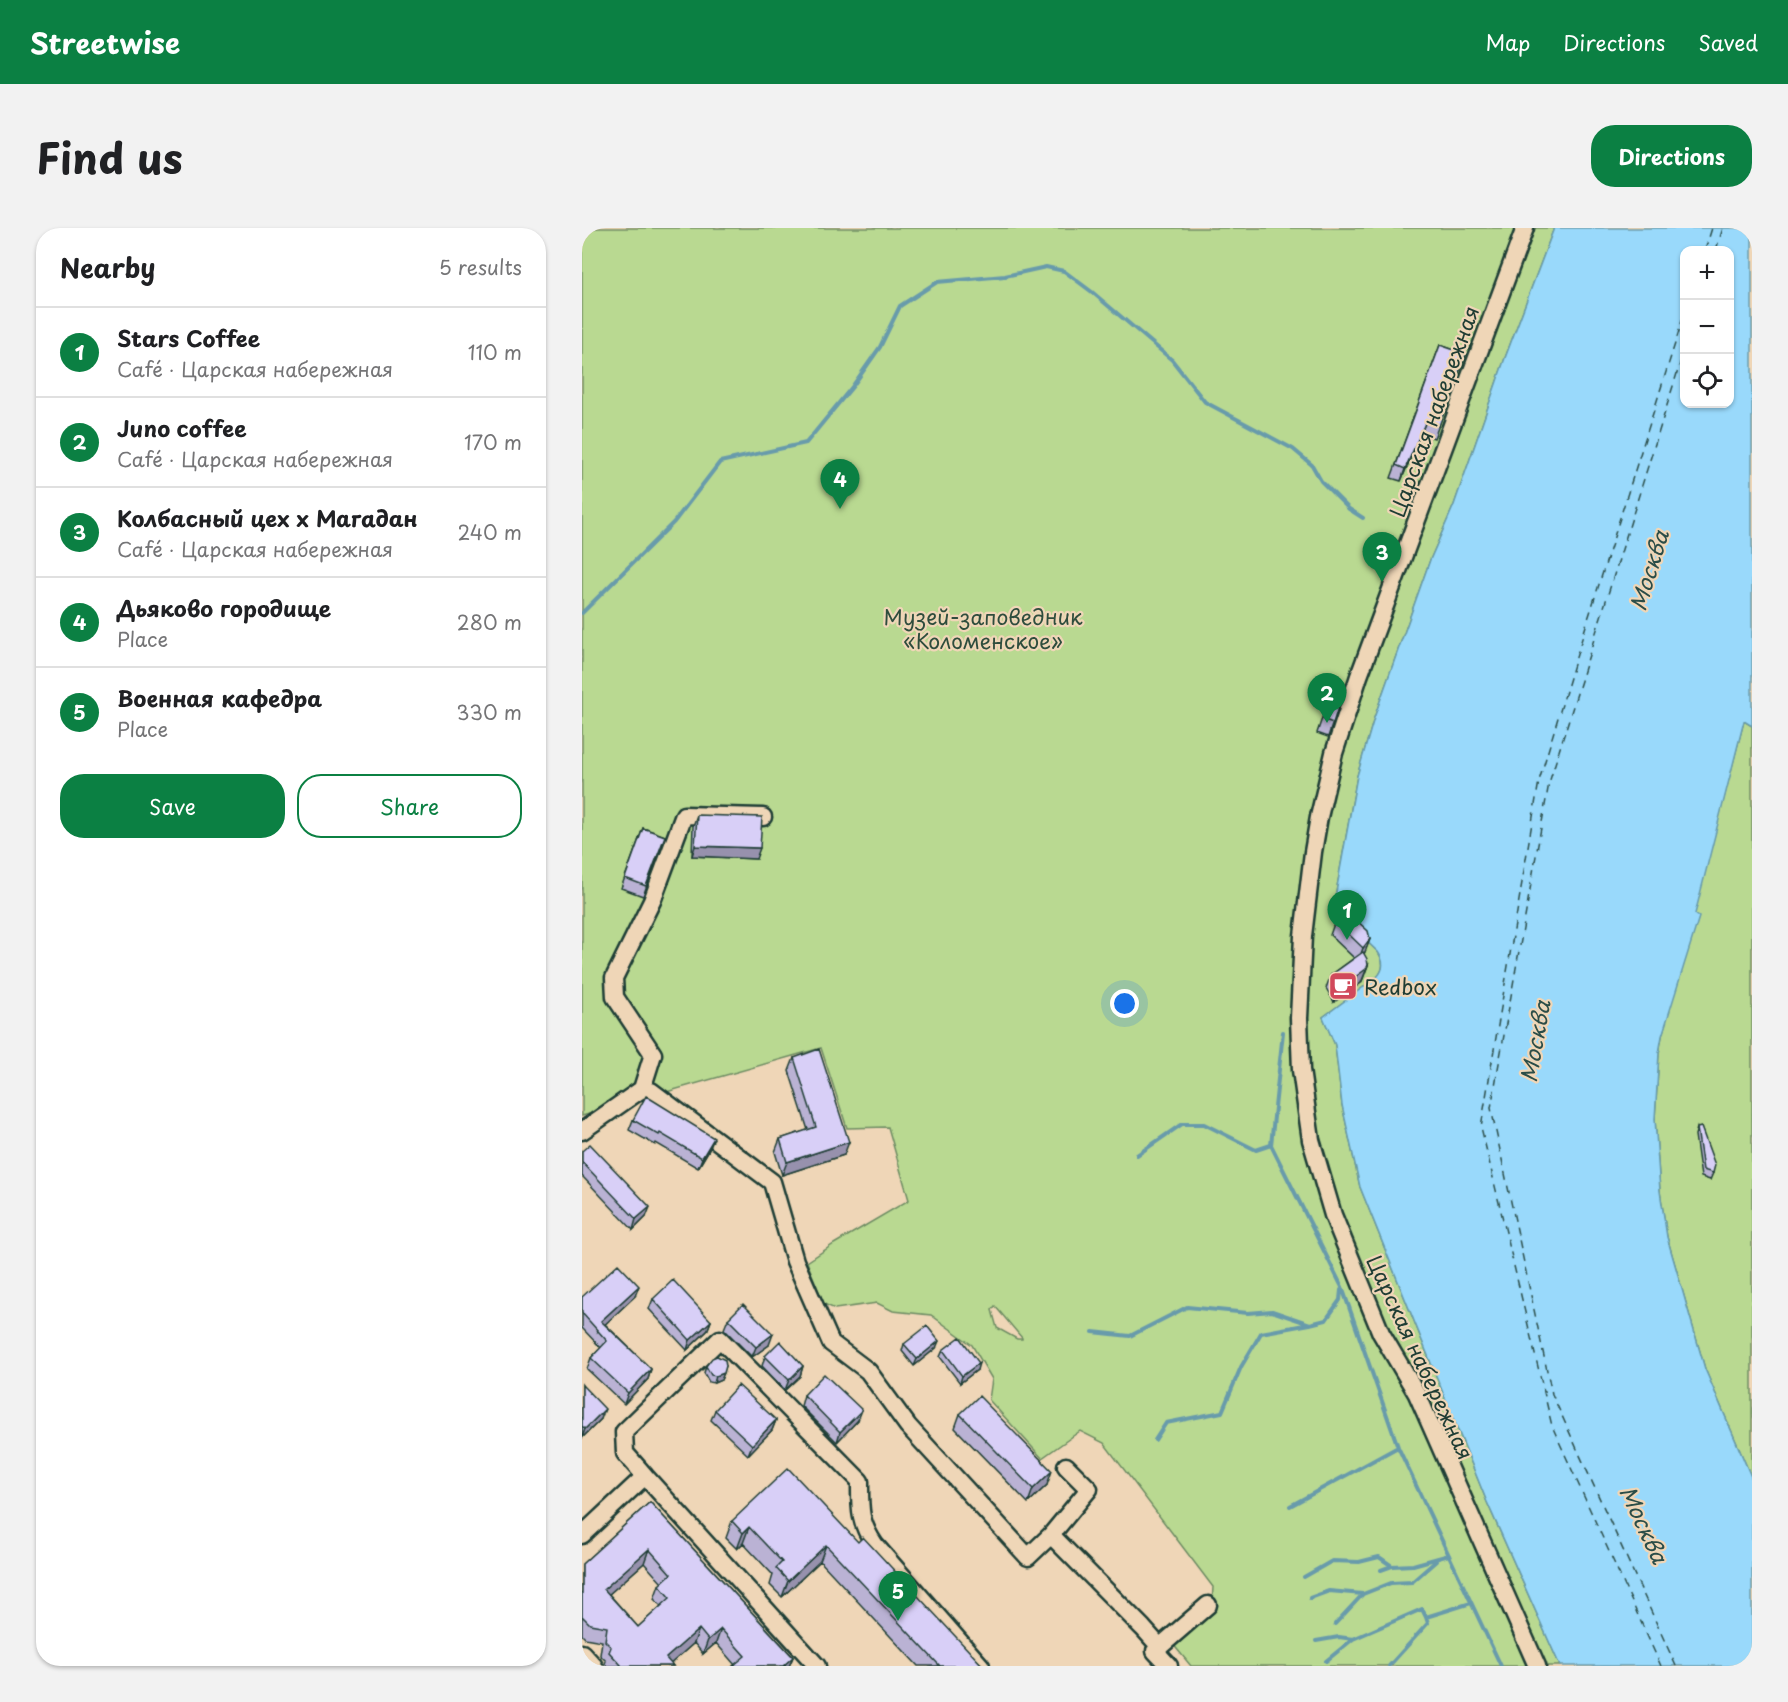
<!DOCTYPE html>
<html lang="en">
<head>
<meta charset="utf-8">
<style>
	:root { --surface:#fff; --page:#f2f2f2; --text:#202124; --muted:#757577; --line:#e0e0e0; --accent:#0b8043 }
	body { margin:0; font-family:"Playpen Sans",sans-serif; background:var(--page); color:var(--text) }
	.controls { position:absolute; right:18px; top:18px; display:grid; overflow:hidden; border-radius:12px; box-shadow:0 2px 4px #0004 }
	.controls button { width:54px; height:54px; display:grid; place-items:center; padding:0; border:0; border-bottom:2px solid var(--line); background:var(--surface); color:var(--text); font:30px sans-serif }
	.you { position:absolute; left:543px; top:776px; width:21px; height:21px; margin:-15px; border:4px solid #fff; border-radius:50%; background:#1a73e8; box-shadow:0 0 0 9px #1a73e833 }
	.badge { display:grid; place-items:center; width:39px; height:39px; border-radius:50%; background:var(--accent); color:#fff; font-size:20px; font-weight:700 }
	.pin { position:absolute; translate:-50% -50px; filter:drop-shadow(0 2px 3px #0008) }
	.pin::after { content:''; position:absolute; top:32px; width:21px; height:18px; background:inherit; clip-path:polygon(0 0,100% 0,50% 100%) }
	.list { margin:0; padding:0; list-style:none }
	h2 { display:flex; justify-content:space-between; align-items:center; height:78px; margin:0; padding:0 24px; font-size:26px }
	h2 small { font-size:20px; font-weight:400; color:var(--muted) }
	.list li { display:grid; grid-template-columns:39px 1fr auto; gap:18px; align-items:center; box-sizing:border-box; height:90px; padding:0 24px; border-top:2px solid var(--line) }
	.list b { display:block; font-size:22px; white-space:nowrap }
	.list p { margin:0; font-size:20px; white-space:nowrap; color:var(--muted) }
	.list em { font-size:20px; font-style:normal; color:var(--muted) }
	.actions { display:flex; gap:12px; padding:18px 24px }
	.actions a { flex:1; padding:14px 0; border:2px solid var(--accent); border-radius:24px; text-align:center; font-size:21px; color:var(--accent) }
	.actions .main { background:var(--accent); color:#fff }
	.icon { flex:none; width:33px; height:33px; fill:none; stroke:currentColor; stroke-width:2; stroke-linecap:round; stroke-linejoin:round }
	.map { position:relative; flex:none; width:1170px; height:1438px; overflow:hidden; border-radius:24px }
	header { display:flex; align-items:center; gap:36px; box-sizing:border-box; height:84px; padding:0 30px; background:var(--accent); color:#fff }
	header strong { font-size:28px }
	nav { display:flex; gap:33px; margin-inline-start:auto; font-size:21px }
	.intro { display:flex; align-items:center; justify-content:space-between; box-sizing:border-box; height:144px; padding:0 36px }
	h1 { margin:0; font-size:42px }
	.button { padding:15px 27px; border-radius:24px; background:var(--accent); color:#fff; font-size:21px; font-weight:700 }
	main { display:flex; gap:36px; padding:0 36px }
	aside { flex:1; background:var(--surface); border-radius:24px; box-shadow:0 2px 4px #0004 }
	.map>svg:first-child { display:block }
	.green { fill:#b9d991; stroke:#6c8b62; stroke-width:1.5; fill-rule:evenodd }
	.water { fill:#99d9fb; stroke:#689bab; stroke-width:1.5; fill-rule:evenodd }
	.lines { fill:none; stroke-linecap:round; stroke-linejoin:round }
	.stream { stroke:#689bab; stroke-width:4 }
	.ferry { stroke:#2b4d48; stroke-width:1.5; stroke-dasharray:8 6; stroke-linecap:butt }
	.minor-casing { stroke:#1f3d34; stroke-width:21 }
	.minor { stroke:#efd6b7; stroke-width:16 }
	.wall { fill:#bab2d4; stroke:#1f3d34; stroke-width:1.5; fill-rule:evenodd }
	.shaded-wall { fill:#9791ad; stroke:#1f3d34; stroke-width:1.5 }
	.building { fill:#d8cff7; stroke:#1f3d34; stroke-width:1.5; fill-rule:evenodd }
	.labels { text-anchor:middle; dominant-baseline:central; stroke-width:4.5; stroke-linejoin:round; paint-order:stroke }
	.street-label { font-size:21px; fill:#1f3d34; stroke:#efd6b7 }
	.park-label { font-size:21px; fill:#2e4d3d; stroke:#efd6b7 }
	.poi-label { font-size:21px; fill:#1f3d34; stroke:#efd6b7; text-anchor:start }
	.water-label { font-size:22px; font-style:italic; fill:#2b4d48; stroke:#efd6b7 }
</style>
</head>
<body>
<header>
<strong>Streetwise</strong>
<nav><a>Map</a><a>Directions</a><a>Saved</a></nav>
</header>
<div class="intro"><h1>Find us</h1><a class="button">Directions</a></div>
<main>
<aside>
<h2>Nearby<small>5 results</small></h2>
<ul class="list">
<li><span class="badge">1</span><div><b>Stars Coffee</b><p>Café · Царская набережная</p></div><em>110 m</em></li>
<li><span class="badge">2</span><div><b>Juno coffee</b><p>Café · Царская набережная</p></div><em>170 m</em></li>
<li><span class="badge">3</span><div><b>Колбасный цех x Магадан</b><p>Café · Царская набережная</p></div><em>240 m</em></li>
<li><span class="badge">4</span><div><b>Дьяково городище</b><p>Place</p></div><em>280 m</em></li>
<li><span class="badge">5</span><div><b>Военная кафедра</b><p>Place</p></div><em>330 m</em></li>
</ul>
<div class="actions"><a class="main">Save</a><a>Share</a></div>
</aside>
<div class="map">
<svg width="1170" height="1438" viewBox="0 0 1170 1438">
	<rect width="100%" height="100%" fill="#efd6b7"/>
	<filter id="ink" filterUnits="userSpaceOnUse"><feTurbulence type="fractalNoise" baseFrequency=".0167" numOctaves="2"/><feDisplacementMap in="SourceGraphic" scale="12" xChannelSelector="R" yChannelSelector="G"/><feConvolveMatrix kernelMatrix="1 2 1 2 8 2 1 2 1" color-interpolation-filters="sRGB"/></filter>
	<g filter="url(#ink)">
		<path class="green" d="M0 0H972L923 130 872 277 848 332 792 490 775 548 751 681 796 724C802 733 803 741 795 749L741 789 753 817 760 877 778 959 905 1274 978 1438H609L590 1415 630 1377 631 1359 522 1215 498 1203 460 1230 407 1172 410 1151 390 1117 349 1087 311 1083 295 1075 253 1081 242 1076 225 1034 252 1016 327 972 306 899 265 900 239 820 0 888ZM413 1078 440 1110V1111H435L415 1100 410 1082Z
			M1162 493 1170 498V1251L1123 1141 1085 1009 1078 963 1073 891 1077 825 1080 808Z"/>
		<path class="water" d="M972 0H1170V498L1162 493 1113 686 1117 689 1080 808 1077 825 1073 891 1078 963 1085 1009 1123 1141 1170 1251V1438H978L905 1274 778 959 760 877 753 817 741 789 795 749C803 741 802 733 796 724L751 681 775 548 792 490 848 332 872 277 923 130ZM1102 22H1148V176H1102Z"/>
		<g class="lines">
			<path class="stream" d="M0 385 92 294 138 234 224 215 270 159 298 119 318 78 355 54 423 48 464 39 482 43 510 64 590 132 623 174 711 221 730 237 739 253 767 281 781 290
				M701 804 689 917 760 1059 816 1219 919 1438
				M555 927 600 896H622L674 922 689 917
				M511 1104 548 1108 605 1079 666 1085 690 1083 728 1096 744 1092 758 1072 759 1062
				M573 1212 584 1195 640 1184 659 1139 679 1105 728 1096
				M708 1278 816 1219
				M799 1342 810 1338
				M722 1349 750 1333 777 1334 797 1329 810 1338 831 1337 867 1327
				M728 1370 747 1363 781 1366 809 1355 830 1354 854 1333
				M753 1396 781 1366
				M734 1413 757 1409 771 1411 840 1381 844 1389 889 1375
				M744 1433 771 1411
				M807 1438 846 1395 844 1389"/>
			<path class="ferry" d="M1123 22 1130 0
				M1134 22 1141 0
				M1079 1438 970 1198 899 899 957 553 996 423 1102 87
				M1094 1438 970 1166 909 880 967 555 1102 123"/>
			<g class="minor-casing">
				<path id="minor" d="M943 0 777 448 752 525 737 589 731 624 721 708 717 790 719 842 729 912 751 987 799 1105 835 1166 955 1438
					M60 861 69 863 190 954 213 1033 249 1115 286 1143 326 1198 446 1329 469 1307 507 1261 484 1238
					M0 903 60 861 71 826 33 769 32 750 70 673 102 587 181 589
					M63 1248 235 1438
					M0 1307 63 1248 43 1225 42 1204 138 1111 278 1253C278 1280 277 1294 293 1317L399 1438
					M469 1307 561 1400 578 1419
					M0 1425 12 1438
					M587 1438 573 1423 626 1377"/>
			</g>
			<use href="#minor" class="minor"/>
		</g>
		<path class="wall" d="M858 117 884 126 852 210 839 205 819 253 809 250Z
			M748 467 759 470 746 509 735 505Z
			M115 587 174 631 110 628 111 598Z
			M61 600 83 608 61 668 39 660Z
			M753 693 788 711 782 726 786 737 781 751 779 755 752 774 744 760 749 747 772 730 748 707Z
			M212 830 262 927 200 947 193 924 198 911 226 902 207 843Z
			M51 892 128 920 116 940 74 915 73 917 47 902Z
			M1115 900 1131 945 1128 952 1119 949 1113 907Z
			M0 923 64 989 51 1002 0 948Z
			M53 1068 23 1096 69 1141 66 1151 42 1176 5 1141 9 1130 19 1120 0 1100V1069Z
			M71 1071 129 1093 125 1103 105 1122 67 1081Z
			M146 1091 187 1117 170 1129 142 1101Z
			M322 1116 354 1120 332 1138 320 1123Z
			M361 1122 395 1142 378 1155 358 1129Z
			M183 1128 221 1138 218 1148 203 1162 180 1138Z
			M124 1138H144L139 1152 132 1155 127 1154 122 1145Z
			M0 1157 19 1191 0 1210Z
			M222 1167 276 1192 255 1214 219 1178Z
			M133 1182 194 1192 190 1202 166 1227 129 1192Z
			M378 1186 465 1257 446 1275 373 1200Z
			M68 1274 211 1429 207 1438H151L153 1437 134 1415 121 1426 112 1415 89 1435 91 1438H22L24 1433 18 1427 20 1413 3 1410 0 1407V1336ZM62 1335 80 1355 77 1357 72 1371 79 1378 56 1399 27 1366Z
			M150 1293 276 1314 401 1438H336L238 1333 200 1369 188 1357 191 1347 161 1315 155 1321 144 1310Z"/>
		<path class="shaded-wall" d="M844 193 819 253 823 241Z
			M113 618 178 620 174 631 110 628Z
			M788 711 783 724 776 734 781 720Z
			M786 737 779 755 752 774 757 761Z
			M132 910 128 920 116 940 120 930Z
			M267 914 262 927 200 947 205 934Z
			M68 979 64 989 51 1002 54 991Z
			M57 1058 53 1068 16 1103 19 1093Z
			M129 1093 125 1103 105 1122 108 1112Z
			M191 1106 187 1117 170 1129 174 1119Z
			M357 1113 354 1120 332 1138 335 1131Z
			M397 1135 395 1142 378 1155 380 1148Z
			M221 1138 218 1148 203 1162 207 1152Z
			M69 1141 66 1151 42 1176 46 1165Z
			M142 1145 139 1152 132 1155 134 1148Z
			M23 1181 19 1191 0 1210 3 1201Z
			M280 1182 276 1192 255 1214 258 1204Z
			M194 1192 190 1202 166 1227 170 1217Z
			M470 1243 465 1257 446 1275 451 1261Z
			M167 1299 161 1315 155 1321 161 1305Z
			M244 1317 238 1333 200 1369 206 1353Z
			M67 1321 62 1335 17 1375 22 1361Z
			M117 1401 112 1415 86 1438 84 1430Z
			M139 1401 134 1415 121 1426 126 1412Z
			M211 1429 207 1438H201Z"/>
		<path class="building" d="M858 117 884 126 857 198 844 193 823 241 814 237Z
			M748 467 759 470 751 495 740 491Z
			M115 587 180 589 178 620 113 618Z
			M61 600 83 608 64 658 43 650Z
			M762 681 786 703 788 711 781 720 753 693Z
			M781 724 785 731 786 737 784 741 757 761 749 747Z
			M237 821 267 914 205 934 198 911 234 899 212 830Z
			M64 868 132 910 120 930 78 905 77 907 51 892Z
			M1119 899 1133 937 1131 945 1121 942 1115 900Z
			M8 916 68 979 54 991 0 934V923Z
			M36 1036 57 1058 19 1093 69 1141 46 1165 9 1130 25 1113 0 1085V1069Z
			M91 1052 129 1093 108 1112 71 1071Z
			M161 1076 191 1106 174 1119 146 1091Z
			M345 1098 357 1113 335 1131 322 1116Z
			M378 1109 397 1135 380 1148 361 1122Z
			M198 1113 221 1138 207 1152 183 1128Z
			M135 1128 143 1132 144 1138 142 1145 134 1148 129 1147 124 1138 130 1130Z
			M242 1146 280 1182 258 1204 222 1167Z
			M0 1157 23 1181 3 1201 0 1198Z
			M156 1157 194 1192 170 1217 133 1182Z
			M397 1168 470 1243 451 1261 378 1186Z
			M206 1240 276 1314 281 1309 401 1438H358L244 1317 206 1353 194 1340 200 1334 167 1299 161 1305 150 1293Z
			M68 1274 211 1429 201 1438H151L163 1428 139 1401 126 1412 117 1401 84 1430 91 1438H40L27 1424 29 1419 23 1413 25 1399 8 1396 0 1388V1336ZM67 1321 89 1346 77 1357 88 1370 56 1399 22 1361Z"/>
	</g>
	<defs>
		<g id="cafe-square" transform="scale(1.5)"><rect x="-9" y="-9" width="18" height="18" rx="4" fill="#d1495b" stroke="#efd6b7"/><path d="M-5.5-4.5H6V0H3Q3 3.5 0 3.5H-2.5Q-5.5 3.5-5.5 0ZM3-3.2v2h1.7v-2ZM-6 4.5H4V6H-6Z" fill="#fff"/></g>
	</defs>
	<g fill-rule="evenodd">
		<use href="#cafe-square" x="761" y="758"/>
	</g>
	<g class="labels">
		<g class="street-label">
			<text transform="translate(851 183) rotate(-70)">Царская набережная</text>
			<text transform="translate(839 1129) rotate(65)">Царская набережная</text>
		</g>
		<g class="park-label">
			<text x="401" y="388">Музей-заповедник<tspan x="401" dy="24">«Коломенское»</tspan></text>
		</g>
		<g class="poi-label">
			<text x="782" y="758">Redbox</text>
		</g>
		<g class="water-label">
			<text transform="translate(1066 342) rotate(-73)">Москва</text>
			<text transform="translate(952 813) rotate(-80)">Москва</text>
			<text transform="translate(1063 1296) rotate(65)">Москва</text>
		</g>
	</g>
</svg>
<div class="controls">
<button>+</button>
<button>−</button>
<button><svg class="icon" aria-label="locate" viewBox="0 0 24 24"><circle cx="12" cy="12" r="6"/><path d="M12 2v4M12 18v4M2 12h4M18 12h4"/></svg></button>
</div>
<div class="you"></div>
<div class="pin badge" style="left:765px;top:712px">1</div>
<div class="pin badge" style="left:745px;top:495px">2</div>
<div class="pin badge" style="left:800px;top:354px">3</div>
<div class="pin badge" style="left:258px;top:281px">4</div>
<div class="pin badge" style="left:316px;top:1393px">5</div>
</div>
</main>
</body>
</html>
